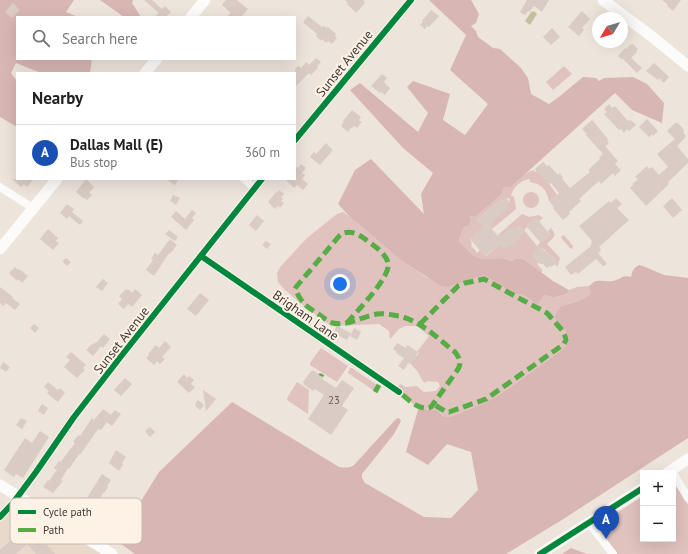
<!DOCTYPE html>
<meta charset="utf-8">
<style>
:root{--surface:#fff;--page:#f2f2f2;--text:#222;--muted:#767676;--line:#e0e0e0;--accent:#1a73e8}
body{margin:0;font-family:"PT Sans",sans-serif;background:var(--page);color:var(--text)}
.controls{position:absolute;right:12px;bottom:12px;display:grid;overflow:hidden;border-radius:0px;box-shadow:0 4px 16px #0002}
.controls button{width:36px;height:36px;display:grid;place-items:center;padding:0;border:0;border-bottom:1px solid var(--line);background:var(--surface);color:var(--text);font:20px sans-serif}
.compass{position:absolute;left:592px;top:12px;width:36px;height:36px;border-radius:50%;background:var(--surface);box-shadow:0 4px 16px #0002;rotate:232deg}
.you{position:absolute;left:340px;top:284px;width:14px;height:14px;margin:-10px;border:3px solid #fff;border-radius:50%;background:#1a73e8;box-shadow:0 0 0 6px #1a73e833}
.badge{display:grid;place-items:center;width:26px;height:26px;border-radius:50%;background:var(--accent);color:#fff;font-size:13px;font-weight:700}
.pin{position:absolute;translate:-50% -33px;filter:drop-shadow(0 1px 2px #0008)}
.pin::after{content:'';position:absolute;top:21px;width:14px;height:12px;background:inherit;clip-path:polygon(0 0,100% 0,50% 100%)}
.list{margin:0;padding:0;list-style:none}
h2{display:flex;justify-content:space-between;align-items:center;height:52px;margin:0;padding:0 16px;font-size:17px}
h2 small{font-size:13px;font-weight:400;color:var(--muted)}
.list li{display:grid;grid-template-columns:26px 1fr auto;gap:12px;align-items:center;box-sizing:border-box;height:56px;padding:0 16px;border-top:1px solid var(--line)}
.list b{display:block;font-size:15px;white-space:nowrap}
.list p{margin:0;font-size:13px;white-space:nowrap;color:var(--muted)}
.list em{font-size:13px;font-style:normal;color:var(--muted)}
.icon{flex:none;width:22px;height:22px;fill:none;stroke:currentColor;stroke-width:2;stroke-linecap:round;stroke-linejoin:round}
.map{position:relative;flex:none;width:688px;height:554px;overflow:hidden}
.search{position:absolute;background:var(--surface);box-shadow:0 4px 16px #0002;left:16px;top:16px;width:280px;height:44px;display:flex;align-items:center;gap:10px;box-sizing:border-box;padding:0 14px;border-radius:0px;color:var(--muted);font-size:15px}
.panel{position:absolute;background:var(--surface);box-shadow:0 4px 16px #0002;left:16px;top:72px;width:280px;height:108px;border-radius:0px}
.map>svg:first-child{display:block}
.built{fill:#e9d9cb}
.green{fill:#e0c2be}
.forest{fill:#d8b6b3}
.water{fill:#c4c09d}
.building{fill:#daccc4}
.lines{fill:none;stroke-linecap:round;stroke-linejoin:round}
.street{stroke:#fcfbfa;stroke-width:8}
.secondary{stroke:#fcfbfa;stroke-width:11}
.quiet{stroke:#56ac45;stroke-width:5;stroke-dasharray:10 5;stroke-linecap:butt}
.cycleway-casing{stroke:#fef1e6;stroke-width:8}
.cycleway{stroke:#00873e;stroke-width:6}
.labels{text-anchor:middle;stroke-width:4;stroke-linejoin:round;paint-order:stroke}
.number-label{font-size:11px;fill:#675f5a}
.street-label{font-size:13px;fill:#3f3934;stroke:#fef1e6}
.key{fill:#fef1e6;stroke:#c5bab1;stroke-width:1}
.key-label{font-size:11px;fill:#3f3934}
</style>
<div class="map">
<svg width="688" height="554" viewBox="0 0 688 554">
<rect width="100%" height="100%" fill="#ede4dc"/>
<polygon class="built" points="18,502 102,554 0,554 0,523"/>
<g class="green">
<polygon points="564,66 572,74 553,90 546,82"/>
<path d="M533 170 536 172 537 171 538 173 539 172 549 184 558 196 549 201C546 189 543 185 530 182V179C520 180 514 187 511 195L514 197 516 209 492 229 489 226 492 224V223L510 202 509 201 510 200 509 198 507 199 506 198 503 201 501 199 477 220 484 227 470 239 472 244 471 245 477 253 480 250 486 256 499 245 509 246 519 238 518 236 523 232 520 227 514 229 499 237 498 235 522 214 529 217 539 215 543 218 538 222 536 218 527 225 528 226 524 230 537 246 540 243V242L541 241 542 242 550 235 548 231 551 228C558 236 553 238 547 244L560 258 557 267 555 264V259L553 256 552 257 551 255 550 256 544 249 539 247 533 253 535 255 534 256 535 258 539 262 537 264 543 271 541 272 526 261H512L504 258 485 259 477 258 474 256 459 241C460 236 462 233 463 228L469 225 471 221 469 216 502 191 504 187C516 186 516 181 524 175 527 173 530 171 533 170Z"/>
<circle cx="531" cy="200" r="8"/>
<path d="M343 212 350 217 402 261 426 277 448 287 484 275 515 294 524 295 535 303 546 295 549 294 555 298 566 294 569 291V290L577 287 589 286 591 293C584 301 571 303 561 306L556 320C564 329 575 338 563 349L501 394 480 405 450 417H445L436 410H419L400 392 398 386 401 384 405 387 417 386 424 392 436 391 440 386 438 382 428 381 425 383 422 380 418 372 410 363 413 359 414 360 416 356H417L419 353 417 352 429 336 417 326H406L399 329 390 339 389 331 379 324 331 326 305 307 284 289 278 282 277 273 281 266 307 238 337 214Z"/>
<polygon points="564,235 573,246 572,249 570,248 562,239 561,237"/>
<polygon points="321,348 348,366 337,382 310,365 310,363 320,349"/>
<polygon points="350,368 352,368 377,385 373,390 348,373"/>
<polygon points="297,382 309,390 308,413 308,414 287,400 287,398"/>
<polygon points="673,482 676,485 688,505 688,554 617,554 600,532 599,525 603,522 643,496 643,539 673,539"/>
</g>
<g class="forest">
<polygon points="0,0 74,0 66,12 78,17 17,17 17,59 92,59 90,73 41,73 16,63 11,73 17,81 17,127 0,117"/>
<polygon points="100,0 133,0 132,3 141,17 124,17"/>
<path d="M429 0H471L479 14 476 23 471 26 476 31 478 37 493 48 500 49 521 68 528 78 531 94 549 104 560 96 583 77 596 78 599 81 604 78 633 77 647 84 664 103 662 123 632 110 615 93 513 185 510 187H504L501 194 476 216H469L471 221 469 225 463 228C462 233 460 236 459 241L474 256C483 261 493 258 503 258 506 259 509 260 512 261L516 259H522L526 261 553 281 569 290V291L566 294 554 298C544 292 544 296 538 304L535 303 524 295 515 294 484 275 448 287 441 286 402 261 350 217 338 204 355 170 371 159 424 214 421 194 433 173 403 148 350 90 360 83 418 132 428 113 407 87 413 81 450 94 443 120 465 135 488 104 450 70 466 35Z"/>
<path d="M639 265 643 266 664 275 688 278V438L565 518 506 554H135L113 538 141 501 159 472 232 402 339 467C345 468 350 468 354 465L396 419 398 418 400 419 401 421 394 434 362 474V478L365 483 424 517 451 518 478 490 471 452 447 444 428 465 406 452 418 410H436L445 417H450L480 405 501 394 563 349C574 338 566 332 558 322 556 321 555 319 555 317 555 313 559 309 561 306 571 303 584 301 591 293L589 286C592 284 594 281 597 281 603 280 610 283 616 280 624 278 621 275 631 277 632 272 633 268 639 265Z"/>
<polygon points="571,548 587,554 562,554"/>
</g>
<polygon class="water" points="532,11 533,12 534,11 537,14 530,25 525,21"/>
<g class="building">
<polygon points="144,0 152,0 162,9 165,6 171,12 166,17 155,17 159,13"/>
<polygon points="226,0 237,0 248,9 241,17 227,17 231,13 222,5"/>
<polygon points="345,0 363,0 365,3 356,13 347,4 348,3"/>
<polygon points="527,0 549,0 542,12 534,6 529,12 528,11 525,15 520,12"/>
<polygon points="662,0 681,0 673,11 667,6 668,5"/>
<polygon points="13,3 20,10 12,18 5,12"/>
<polygon points="431,10 439,16 429,27 427,26 425,29 420,25 423,22 422,21"/>
<polygon points="582,11 590,19 582,28 584,30 579,36 568,27"/>
<polygon points="308,16 322,27 324,26 327,28 328,27 336,34 335,36 337,38 332,44 328,41 326,43 322,39 321,41 316,36 317,34 303,22"/>
<polygon points="552,28 560,37 551,45 543,37"/>
<polygon points="631,44 632,45 633,44 638,49 636,51 637,52 631,58 642,68 637,73 623,59 622,60 618,56 625,48 626,49"/>
<polygon points="316,58 321,62 317,66 318,67 316,70 311,75 309,73 295,87 295,69 298,66 301,68 306,62 309,65"/>
<polygon points="654,63 669,77 664,83 659,78 658,80 646,71"/>
<polygon points="382,74 387,78 384,82 390,88 385,95 381,92 380,93 371,86"/>
<polygon points="609,104 612,108 615,106 628,121 629,120 630,121 631,120 636,125 629,131 627,129 624,133 621,129 619,130 604,114 607,112 604,109"/>
<polygon points="352,110 361,117 359,120 362,122 357,128 354,126 352,128 351,128 348,132 341,126 344,122 343,121"/>
<polygon points="647,119 658,131 653,136 652,134 649,137 639,127"/>
<polygon points="592,120 608,139 607,140 609,143 605,146 618,161 615,164 621,170 615,176 613,173 601,184 599,181 591,188 579,199 581,201 569,212 570,214 563,220 553,208 554,207 549,201 559,193 551,183 549,184 539,172 538,173 535,169 543,162 547,166 549,165 558,175 560,173 563,178 562,179 570,188 581,179 590,172 588,170 600,159 599,158 603,154 586,135 587,134 582,129"/>
<polygon points="676,122 677,124 678,123 684,130 683,132 686,136 685,137 685,138 677,146 688,159 688,163 668,182 669,184 646,206 630,188 633,185 632,184 638,179 635,177 647,166 649,169 652,167 659,175 668,167 657,154 675,139 667,131"/>
<polygon points="326,143 333,150 320,165 310,157 314,152 316,154"/>
<polygon points="301,164 306,168 302,173 305,175 302,179 308,184 303,190 297,185 294,188 285,179 295,179 295,166 298,168"/>
<polygon points="12,179 34,179 27,187 24,184 21,187"/>
<polygon points="86,179 94,187 89,193 92,195 87,200 85,198 84,199 76,192"/>
<polygon points="165,179 179,179 175,185"/>
<polygon points="279,190 284,194 281,197 283,199 281,201 284,203 280,208 278,206 275,209 268,202 276,192 277,193"/>
<polygon points="173,195 180,198 176,205 170,201"/>
<polygon points="506,198 510,203 507,205 509,208 492,223 493,224 489,226 499,237 512,226 514,229 518,226 519,228 520,227 524,232 518,236 520,237 509,247 508,246 504,250 499,245 485,256 470,239 484,227 477,220 501,199 503,201"/>
<polygon points="616,198 622,204 617,208 629,220 599,247 601,249 600,250 601,251 598,253 607,264 603,266 596,259 579,273 578,274 576,272 573,274 572,274 571,275 565,267 591,246 590,245 592,244 591,242 592,241 579,226 609,201 611,203"/>
<polygon points="672,198 682,210 673,218 663,206"/>
<polygon points="67,204 74,209 72,212 83,221 80,225 69,216 67,219 60,213"/>
<polygon points="192,210 196,213 192,218 194,220 186,230 171,217 176,211 185,219"/>
<polygon points="257,215 264,221 256,231 249,225"/>
<polygon points="536,217 550,235 541,243 526,226"/>
<polygon points="48,229 58,238 56,241 59,243 53,250 40,239"/>
<polygon points="169,230 178,237 175,241 165,234"/>
<polygon points="170,239 177,245 170,254 169,253 154,276 146,270 153,260 151,259 155,253 158,255"/>
<polygon points="266,241 271,244 267,249 262,245"/>
<polygon points="540,246 550,256 551,255 552,257 553,256 558,262 551,267 550,266 547,268 543,264 540,264 535,258 534,256 535,255 533,252"/>
<polygon points="66,258 71,262 67,266 62,261"/>
<polygon points="15,267 18,270 19,269 28,276 22,283 18,279 17,281 9,273"/>
<polygon points="103,279 108,283 102,291 96,287"/>
<polygon points="0,287 13,297 12,298 20,304 15,310 6,303 3,306 0,303"/>
<polygon points="126,289 128,290 129,290 132,293 135,289 142,295 132,307 128,304 124,309 118,304 122,299 119,296"/>
<polygon points="200,293 209,300 196,316 187,309"/>
<polygon points="34,324 39,328 35,333 30,328"/>
<polygon points="337,326 351,333 347,340 333,333"/>
<polygon points="354,328 361,332 357,340 350,336"/>
<polygon points="104,334 110,339 103,348 101,346 93,356 86,350 92,344 93,345 95,342 96,343"/>
<polygon points="165,341 171,347 162,357 165,359 160,364 157,361 154,365 146,358 149,355 148,354 156,345 159,348"/>
<polygon points="397,343 406,348 407,345 418,352 414,360 413,359 409,364 408,363 404,370 398,366 404,358 396,353 397,352 393,349"/>
<polygon points="71,352 86,365 83,368 85,370 77,378 64,367 70,360 66,357"/>
<polygon points="3,362 10,367 6,372 0,368"/>
<polygon points="313,370 323,377 322,379 336,388 342,380 354,388 342,406 348,410 331,435 308,419 324,395 315,389 313,391 303,384 304,383 303,382 311,371 312,372"/>
<polygon points="184,374 187,378 189,376 194,380 191,384 195,387 189,393 177,382"/>
<polygon points="125,378 132,384 121,396 114,390"/>
<polygon points="48,382 58,390 60,388 65,393 58,402 47,393 49,391 44,387"/>
<polygon points="203,390 216,399 206,411"/>
<polygon points="198,400 204,405 200,410 195,406 196,405 195,404"/>
<polygon points="42,404 48,408 44,415 38,411"/>
<polygon points="103,409 111,415 115,410 121,414 112,426 107,422 101,430 98,429 80,455 79,454 69,469 68,468 61,480 63,481 53,493 43,487 48,480 49,481 57,470 54,468 59,461 61,462 65,456 75,443 73,442 78,435 80,436 92,418 94,420"/>
<polygon points="21,418 27,421 22,429 16,425"/>
<polygon points="150,427 155,432 150,437 145,431"/>
<polygon points="40,431 49,437 23,478 16,474 14,477 4,470 25,438 32,443"/>
<polygon points="116,450 126,457 122,463 123,464 119,471 109,463"/>
<polygon points="102,474 111,480 107,486 108,487 104,493 103,493 95,506 96,507 91,513 82,506"/>
<polygon points="26,521 55,554 36,554 27,544 16,554 0,554 0,550 18,534 16,531 19,528 17,526 22,522 23,524"/>
</g>
<g class="lines">
<g class="street">
<polyline points="295,140 411,0"/>
<polyline points="244,179 255,188"/>
<polyline points="0,187 33,208"/>
<polyline points="201,256 399,392"/>
<polyline points="673,473 688,498"/>
<polyline points="0,517 13,503 36,472 74,417 122,355 262,179"/>
<polyline points="589,523 613,554"/>
</g>
<g class="secondary">
<polyline points="603,0 650,35 688,66"/>
<polyline points="191,17 205,0"/>
<polyline points="145,73 157,59"/>
<polyline points="0,249 57,179"/>
<polyline points="667,473 688,459"/>
<polyline points="0,485 112,554"/>
<polyline points="540,554 643,488"/>
</g>
<g class="quiet">
<path d="M347 323C356 312 392 276 388 263 386 253 373 245 365 239 358 234 349 229 340 235L296 287 295 289C302 303 304 305 317 313 322 317 327 321 333 323 346 327 363 316 377 314 384 313 392 315 399 316 421 321 437 338 455 352 461 360 462 364 456 372L431 407C419 412 407 398 399 392"/>
<polyline points="420,324 458,286 465,283 484,279 513,295 547,313 562,330 565,336 566,340 564,344 486,399 449,412 445,411 433,404"/>
<polyline points="321,376 322,374"/>
<polyline points="375,392 379,385"/>
</g>
<g class="cycleway-casing">
<g id="cycleway">
<polyline points="295,140 411,0"/>
<polyline points="201,256 399,392"/>
<polyline points="0,517 13,503 36,472 74,417 122,355 262,179"/>
<polyline points="540,554 643,488"/>
</g>
</g>
<use href="#cycleway" class="cycleway"/>
</g>
<g class="labels">
<g class="number-label">
<text x="334" y="404">23</text>
</g>
<g class="street-label">
<text transform="translate(344 63) rotate(-51)" y="5">Sunset Avenue</text>
<text transform="translate(306 315) rotate(35)" y="5">Brigham Lane</text>
<text transform="translate(121 340) rotate(-52)" y="5">Sunset Avenue</text>
</g>
</g>
<rect x="10" y="498" width="132" height="46" rx="6" class="key"/>
<rect x="18" y="510" width="18" height="4" fill="#00873e"/>
<rect x="18" y="528" width="18" height="4" fill="#56ac45"/>
<g class="key-label">
<text x="43" y="516">Cycle path</text>
<text x="43" y="534">Path</text>
</g>
</svg>
<div class="controls">
<button>+</button>
<button>−</button>
</div>
<svg class="compass" viewBox="-18 -18 36 36"><path d="M0-13l5 13h-10z" fill="#e53935"/><path d="M0 13l5-13h-10z" fill="#767676"/></svg>
<div class="you"></div>
<div class="pin badge" style="left:606px;top:539px;background:#1a4fb4">A</div>
<div class="search"><svg class="icon" aria-label="search" viewBox="0 0 24 24"><circle cx="10" cy="10" r="6"/><path d="M15 15l6 6"/></svg>Search here</div>
<section class="panel">
<h2>Nearby<small></small></h2>
<ul class="list">
<li><span class="badge" style="background:#1a4fb4">A</span><div><b>Dallas Mall (E)</b><p>Bus stop</p></div><em>360 m</em></li>
</ul>
</section>
</div>
